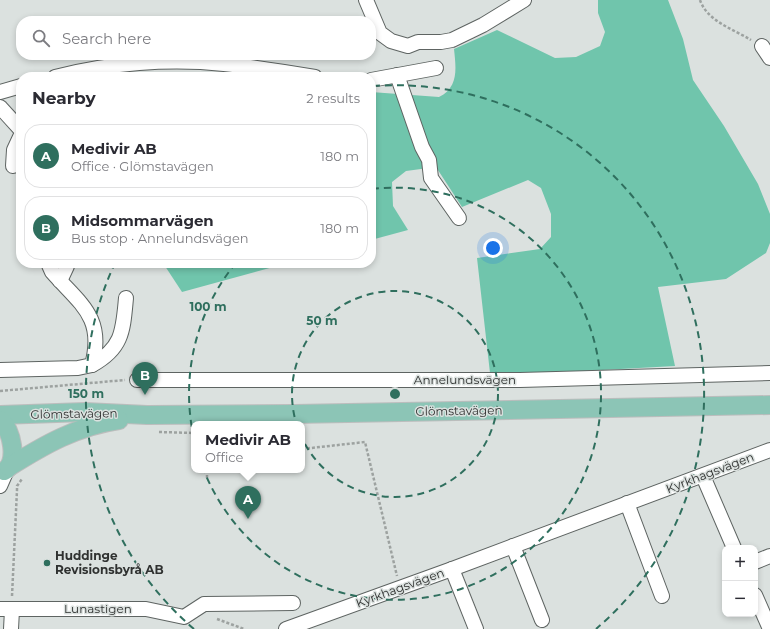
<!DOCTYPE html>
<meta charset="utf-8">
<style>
:root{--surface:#fff;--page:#f2f2f3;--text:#2b2b33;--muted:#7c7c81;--line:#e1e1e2;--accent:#2f6f5e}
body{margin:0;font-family:Montserrat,sans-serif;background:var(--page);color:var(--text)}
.controls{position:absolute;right:12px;bottom:12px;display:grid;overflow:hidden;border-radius:8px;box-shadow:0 2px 6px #0003}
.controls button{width:36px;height:36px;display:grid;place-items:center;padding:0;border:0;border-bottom:1px solid var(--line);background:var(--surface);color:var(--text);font:20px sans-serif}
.you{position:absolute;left:493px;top:248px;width:14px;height:14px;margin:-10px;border:3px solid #fff;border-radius:50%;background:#1a73e8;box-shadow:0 0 0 6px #1a73e833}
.badge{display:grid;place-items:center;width:26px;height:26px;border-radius:50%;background:var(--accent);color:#fff;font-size:13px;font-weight:700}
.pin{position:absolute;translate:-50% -33px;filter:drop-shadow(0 1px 2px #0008)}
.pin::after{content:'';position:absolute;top:21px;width:14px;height:12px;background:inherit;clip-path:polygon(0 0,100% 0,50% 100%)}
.popup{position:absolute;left:191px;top:421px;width:114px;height:52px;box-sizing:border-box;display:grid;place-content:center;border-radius:8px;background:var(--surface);filter:drop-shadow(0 1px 3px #0005);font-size:13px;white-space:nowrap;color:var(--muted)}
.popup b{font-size:15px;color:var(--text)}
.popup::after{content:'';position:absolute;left:50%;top:100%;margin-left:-8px;border:8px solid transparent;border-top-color:var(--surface)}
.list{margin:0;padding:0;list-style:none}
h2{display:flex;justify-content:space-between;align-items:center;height:52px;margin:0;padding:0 16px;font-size:17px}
h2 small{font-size:13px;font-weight:400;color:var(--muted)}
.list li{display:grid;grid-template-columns:26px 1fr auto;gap:12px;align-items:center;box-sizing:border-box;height:64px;margin:0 8px 8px;padding:0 8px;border:1px solid var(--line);border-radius:16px}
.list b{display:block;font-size:15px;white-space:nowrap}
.list p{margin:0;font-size:13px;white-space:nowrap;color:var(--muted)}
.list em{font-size:13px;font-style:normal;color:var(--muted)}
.icon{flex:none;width:22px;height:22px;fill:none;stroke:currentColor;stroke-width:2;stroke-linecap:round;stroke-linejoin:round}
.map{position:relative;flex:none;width:770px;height:629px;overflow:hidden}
.search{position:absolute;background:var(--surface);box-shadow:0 2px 6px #0003;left:16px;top:16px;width:360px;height:44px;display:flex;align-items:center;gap:10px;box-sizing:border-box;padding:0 14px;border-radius:16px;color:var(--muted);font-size:15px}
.panel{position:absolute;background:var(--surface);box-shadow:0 2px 6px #0003;left:16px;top:72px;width:360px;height:196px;border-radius:16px}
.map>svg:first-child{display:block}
.forest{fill:#70c5ac}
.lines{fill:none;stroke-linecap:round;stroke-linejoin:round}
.minor-casing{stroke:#5e6462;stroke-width:16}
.major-casing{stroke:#bcbdbd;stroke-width:20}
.path{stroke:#9da2a0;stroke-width:2.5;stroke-dasharray:3 2;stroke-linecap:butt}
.minor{stroke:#fff;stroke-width:14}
.major{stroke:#8cc5b6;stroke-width:18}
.ring{fill:none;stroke:#2f6f5e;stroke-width:2;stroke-dasharray:7 5}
.poi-dot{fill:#2f6f5e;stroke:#dbe1df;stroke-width:1.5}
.labels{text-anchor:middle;stroke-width:3;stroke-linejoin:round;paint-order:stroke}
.street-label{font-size:12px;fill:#2f3130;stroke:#dbe1df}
.poi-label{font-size:12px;font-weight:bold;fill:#2f3130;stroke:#dbe1df;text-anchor:start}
.centre{fill:#2f6f5e;stroke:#dbe1df;stroke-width:2}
.ring-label{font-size:12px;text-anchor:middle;font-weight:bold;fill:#2f6f5e;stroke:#dbe1df;stroke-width:3;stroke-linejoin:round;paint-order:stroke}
</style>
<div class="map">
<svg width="770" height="629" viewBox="0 0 770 629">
<rect width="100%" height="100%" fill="#dbe1df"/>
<g class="forest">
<path d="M598 0H668L683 39 693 80 724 126 758 184 770 214V243L766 253 726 279 658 287 675 366 548 373H490L477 258 540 249 551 237V214L541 188 528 180 462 207 436 167 406 171 392 182 393 206 408 230 371 240V92L439 97C459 87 456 68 454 49L497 30 555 58 576 57 600 46 605 32 598 13Z"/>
<polygon points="163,263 288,263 182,292"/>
</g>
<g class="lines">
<g class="minor-casing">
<g id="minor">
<polyline points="366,0 380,33 391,41 408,46 418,42 441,42 452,40 483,25 524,0"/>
<polyline points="762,46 770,58"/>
<polyline points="397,75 422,147 429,160 431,178 459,218"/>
<path d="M55 77C109 63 169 58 224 64 255 67 285 72 315 77"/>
<polyline points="371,80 436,68"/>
<polyline points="0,92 21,86"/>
<polyline points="0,107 21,130"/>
<polyline points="13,166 14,150 21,135"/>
<polyline points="60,281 67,266 66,263"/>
<path d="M92 365C123 348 123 330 126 298"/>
<path d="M0 370 78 368 92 365C105 317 80 304 52 272L48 263"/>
<polyline points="137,380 520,380 770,373"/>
<polyline points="703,476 734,548"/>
<polyline points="0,486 7,470"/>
<polyline points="627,503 662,596"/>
<polyline points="513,546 542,620"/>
<polyline points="755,562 770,556"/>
<polyline points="452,569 476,629"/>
<polyline points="755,595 770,629"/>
<polyline points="0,609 146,609 184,617 204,604 293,603"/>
<polyline points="11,629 12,610"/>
<polyline points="286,629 452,569 770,450"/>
</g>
</g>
<g class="major-casing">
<g id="major">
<polyline points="0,415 85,412 147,415 294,414 770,405"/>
<path d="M0 420C12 428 19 464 4 471"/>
<path d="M9 467C44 445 77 426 119 420"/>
</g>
</g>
<g class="path">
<path d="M700 0C707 21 733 29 751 40"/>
<polyline points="0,391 125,380"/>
<polyline points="159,432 194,433"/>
<polyline points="302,449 365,442 397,576"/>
<polyline points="207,470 207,478"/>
<polyline points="12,596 17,490 17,486 22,479"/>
<polyline points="217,619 244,629"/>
</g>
<use href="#minor" class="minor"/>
<use href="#major" class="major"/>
</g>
<g class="ring">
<circle cx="395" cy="394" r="103"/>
<path d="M372 189A206 206 0 1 1 235 264"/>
<path d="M194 629A309 309 0 0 1 115 263M373 86A309 309 0 0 1 596 629"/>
</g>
<circle class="poi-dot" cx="47" cy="563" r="4"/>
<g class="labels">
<g class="street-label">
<text x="465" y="384">Annelundsvägen</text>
<text transform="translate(459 411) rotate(-1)" y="4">Glömstavägen</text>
<text transform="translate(74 414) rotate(-1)" y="4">Glömstavägen</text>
<text transform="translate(710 473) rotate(-21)" y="4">Kyrkhagsvägen</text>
<text transform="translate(400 588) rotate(-20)" y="4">Kyrkhagsvägen</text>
<text x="98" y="613">Lunastigen</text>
</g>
<g class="poi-label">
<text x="55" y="560">Huddinge<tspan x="55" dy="14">Revisionsbyrå AB</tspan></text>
</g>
</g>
<circle cx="395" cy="394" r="6" class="centre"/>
<g class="ring-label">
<text x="208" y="311">100 m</text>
<text x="322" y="325">50 m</text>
<text x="86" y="398">150 m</text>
</g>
</svg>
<div class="controls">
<button>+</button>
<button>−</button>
</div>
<div class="you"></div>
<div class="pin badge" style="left:248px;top:519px">A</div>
<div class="popup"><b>Medivir AB</b>Office</div>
<div class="pin badge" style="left:145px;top:395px">B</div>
<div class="search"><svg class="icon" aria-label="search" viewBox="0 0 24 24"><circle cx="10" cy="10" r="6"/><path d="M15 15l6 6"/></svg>Search here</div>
<section class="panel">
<h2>Nearby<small>2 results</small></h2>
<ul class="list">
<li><span class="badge">A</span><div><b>Medivir AB</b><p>Office · Glömstavägen</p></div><em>180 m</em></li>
<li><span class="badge">B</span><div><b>Midsommarvägen</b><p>Bus stop · Annelundsvägen</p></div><em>180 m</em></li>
</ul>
</section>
</div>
